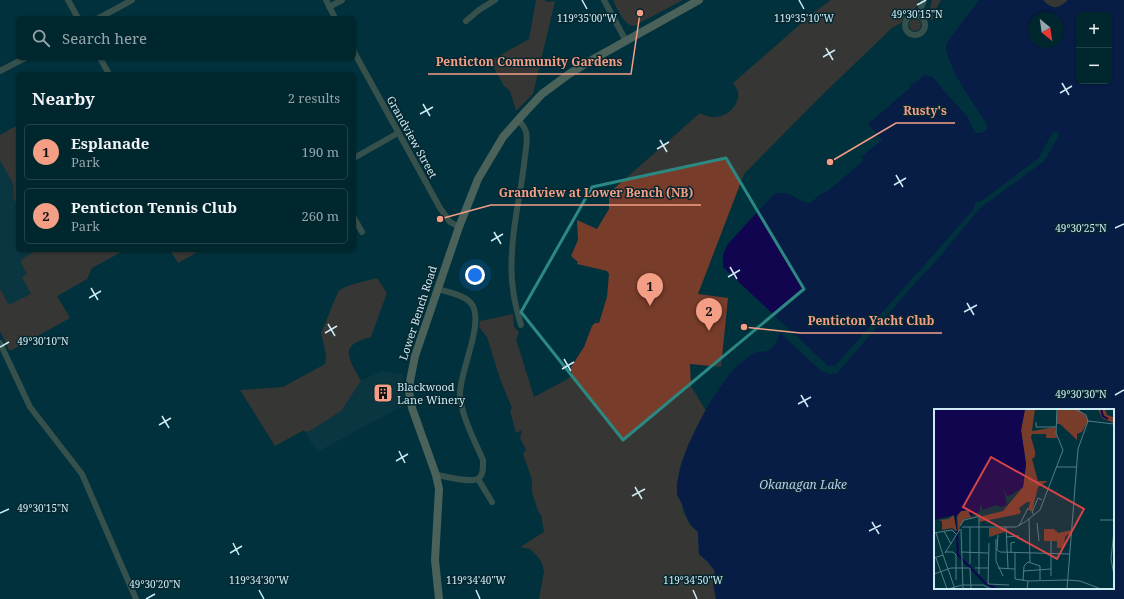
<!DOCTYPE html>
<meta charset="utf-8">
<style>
:root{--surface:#00262e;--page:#0a2e36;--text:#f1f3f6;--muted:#95a5aa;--line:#22434a;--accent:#f49e86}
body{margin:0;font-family:"Noto Serif",serif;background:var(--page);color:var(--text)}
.controls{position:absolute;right:12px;top:12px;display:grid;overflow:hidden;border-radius:6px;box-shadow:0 1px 3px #0004}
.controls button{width:36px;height:36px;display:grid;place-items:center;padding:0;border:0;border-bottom:1px solid var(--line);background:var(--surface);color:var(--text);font:20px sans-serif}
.compass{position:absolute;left:1028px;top:12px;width:36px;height:36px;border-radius:50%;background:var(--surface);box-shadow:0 1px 3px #0004;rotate:151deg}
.you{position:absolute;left:475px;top:275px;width:14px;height:14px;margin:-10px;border:3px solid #fff;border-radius:50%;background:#1a73e8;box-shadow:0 0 0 6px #1a73e833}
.badge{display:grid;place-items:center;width:26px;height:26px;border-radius:50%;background:var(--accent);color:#111;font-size:13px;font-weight:700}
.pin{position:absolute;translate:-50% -33px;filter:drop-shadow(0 1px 2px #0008)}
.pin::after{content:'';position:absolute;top:21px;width:14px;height:12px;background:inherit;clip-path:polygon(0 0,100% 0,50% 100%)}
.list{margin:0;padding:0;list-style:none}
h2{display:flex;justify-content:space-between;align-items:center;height:52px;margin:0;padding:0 16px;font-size:17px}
h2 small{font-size:13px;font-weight:400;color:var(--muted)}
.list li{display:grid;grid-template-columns:26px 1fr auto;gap:12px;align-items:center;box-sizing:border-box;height:56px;margin:0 8px 8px;padding:0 8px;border:1px solid var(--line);border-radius:6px}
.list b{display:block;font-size:15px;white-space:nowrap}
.list p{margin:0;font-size:13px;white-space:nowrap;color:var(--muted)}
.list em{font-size:13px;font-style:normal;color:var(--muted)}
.icon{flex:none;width:22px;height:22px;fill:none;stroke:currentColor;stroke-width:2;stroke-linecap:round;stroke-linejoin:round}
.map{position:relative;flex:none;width:1124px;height:599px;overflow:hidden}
.search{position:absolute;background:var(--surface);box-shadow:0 1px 3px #0004;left:16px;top:16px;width:340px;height:44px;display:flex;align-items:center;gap:10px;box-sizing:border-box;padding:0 14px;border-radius:6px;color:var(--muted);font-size:15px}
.panel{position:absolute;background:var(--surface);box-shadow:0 1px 3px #0004;left:16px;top:72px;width:340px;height:180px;border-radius:6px}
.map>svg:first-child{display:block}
.built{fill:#173d47}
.green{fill:#783c2a}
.water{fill:#120550;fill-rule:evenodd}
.pier{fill:#00323d}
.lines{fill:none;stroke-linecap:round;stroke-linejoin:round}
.street{stroke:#797561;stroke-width:6}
.secondary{stroke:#a59d7e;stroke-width:8}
.marked{fill:none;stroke:#2c8882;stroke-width:3;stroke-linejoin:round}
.ticks{fill:none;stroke:#cdebf3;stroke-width:1.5}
.labels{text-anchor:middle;stroke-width:3;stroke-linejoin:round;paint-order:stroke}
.street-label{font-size:11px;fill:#cdebf3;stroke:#06272f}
.poi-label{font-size:11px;fill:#cdebf3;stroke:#06272f;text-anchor:start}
.water-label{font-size:12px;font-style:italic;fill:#bec6f1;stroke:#06272f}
.inset-river{fill:none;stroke:#120550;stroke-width:2}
.inset-road{fill:none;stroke:#527c86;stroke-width:1}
.view{fill:#d54546;fill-opacity:0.15;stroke:#d54546;stroke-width:2}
.inset-edge{fill:none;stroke:#cdebf3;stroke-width:2}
.ticks-label{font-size:10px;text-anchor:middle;fill:#cdebf3;stroke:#06272f;stroke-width:3;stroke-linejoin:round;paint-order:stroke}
.leader{fill:none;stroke:#f49e86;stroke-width:1.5}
.callout-dot{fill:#f49e86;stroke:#06272f;stroke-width:1.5}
.callout-label{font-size:12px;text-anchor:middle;font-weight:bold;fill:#f49e86;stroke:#06272f;stroke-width:3;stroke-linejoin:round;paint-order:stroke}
</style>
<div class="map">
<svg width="1124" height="599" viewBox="0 0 1124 599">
<rect width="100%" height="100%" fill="#00323d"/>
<g class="built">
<polygon points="18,125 18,250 125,250 92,268 87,279 57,296 70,318 12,350 9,350 0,331 0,135"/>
<polygon points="382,371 403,374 402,388 406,404 317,452 305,432 310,431 341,411 361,381"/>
</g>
<g class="green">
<polygon points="536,0 545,0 547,2 555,1 533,94 516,111 511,94 509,90 504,86 490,61 529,39"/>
<path d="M613 0H683L634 26C624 25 617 9 613 0Z"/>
<path d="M831 0H920L915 9 905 15 901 23 892 28 819 98 744 174 698 294 728 298 721 367 690 364 691 386 706 411 689 443 680 467 677 485V495L681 502 684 513 690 525 698 532 699 554 708 562 715 571 713 583 716 599H539L544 571 542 564 539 558 530 549 520 547 544 532 541 515 538 511 532 492V480L523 454 526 450 520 438 522 430 516 433 510 410 512 408 500 379 487 337 479 327 480 321 513 314 514 327 519 332 516 339 534 397 566 380 572 375 571 367 584 347 592 326 595 323H599L607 297 609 274 607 271 577 264 578 262 571 256 578 240 577 220 597 229 609 209V193L700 113C704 115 710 118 715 117 727 117 740 105 738 92 737 89 735 86 733 83L813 13Z"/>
<polygon points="932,0 941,0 934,13 932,22 929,12"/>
<path d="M1043 0H1068C1059 9 1052 10 1043 0Z"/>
<circle cx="915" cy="25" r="6"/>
<polygon points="18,125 18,207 14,199 13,183 0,160 0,135"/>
<polygon points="38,250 125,250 92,268 87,279 57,296 70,318 12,350 9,350 0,331 0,289 9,305 31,294 22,277 27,274 21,263 22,259"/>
<polygon points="170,250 201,250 178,263"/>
<path d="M377 278 387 293 371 337C338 345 348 357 361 381L341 411 310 431 305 432 304 430 275 446 240 390 283 387 325 364 326 355 321 333 338 292C344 285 367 281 377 278Z"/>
</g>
<path class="water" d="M979 0H1043C1052 10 1059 9 1068 0H1124V599H716L713 583 715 571 708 562 699 554 698 532C686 521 687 515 681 501 679 498 677 496 677 493 675 460 713 391 735 368 741 363 747 357 754 353 759 351 765 352 769 350 775 347 779 338 780 332L810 361 829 374 837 373 923 274 930 268 980 208 1044 161 1059 135 1053 132 1039 158 982 201 976 202 973 210 834 367 828 366 723 267V255L728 244 773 195C790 187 795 202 810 203L821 194 828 191 864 160 861 157 882 140 868 124 911 87 909 85 916 82 925 75 933 77 944 91 967 116 975 133H981L987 130V124C974 104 953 76 947 53 945 48 946 45 948 41ZM1079 15H1109V81H1079ZM1034 18H1058V42H1034ZM935 410H1113V588H935Z"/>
<polygon class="pier" points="1053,132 1057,132 1059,135 1044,161 980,208 930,268 923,274 873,330 837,373 829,374 820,370 780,332 782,331 822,368 829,372 836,371 872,329 921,273 928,267 979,206 1042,160 1056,135 1056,134 1054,134 1040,160 983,203 978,203 975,211 837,367 834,369 827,368 784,327 786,326 828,366 836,366 973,210 976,202 982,201 1039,158"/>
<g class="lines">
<g class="street">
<polyline points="68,0 78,18"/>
<polyline points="326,0 335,18"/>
<polyline points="604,0 626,41"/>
<polyline points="329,7 342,0"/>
<circle cx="915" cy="25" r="10"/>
<polyline points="918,16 924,0"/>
<polyline points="99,18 132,0"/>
<polyline points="466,21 479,10 495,0"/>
<polyline points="354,52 440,208 450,222 459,227"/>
<polyline points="100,58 109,74"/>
<polyline points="0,71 25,58"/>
<path d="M518 119C521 123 525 127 526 132 528 139 526 148 525 156 522 189 513 220 512 253 510 277 514 303 521 325"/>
<polyline points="354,158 398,133"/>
<polyline points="354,218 362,232"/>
<polyline points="0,343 30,407 82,474 136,599"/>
<path d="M436 475C445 476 472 484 479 478 484 474 483 466 483 460 474 439 462 418 460 395 459 371 488 317 469 301 461 294 447 292 438 289"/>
<polyline points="478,479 492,502"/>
</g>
<polyline class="secondary" points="439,599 435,560 439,489 436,475 412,408 409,392 410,381 415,356 459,227 478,179 503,137 526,111 542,94 569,74 590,61 699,0"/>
</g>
<path d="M0 0H1124V599H0ZM726 158 804 289 623 440 521 312 592 187Z" fill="#00323d" fill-opacity=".55" fill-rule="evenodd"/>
<path class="marked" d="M726 158 804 289 623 440 521 312 592 187Z"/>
<path class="ticks" d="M582 0 587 9M799 0 804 9M917 5 926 0M826 48 833 60M823 57 835 50M1062 83 1069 95M1060 93 1072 86M423 104 430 116M420 114 433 107M660 140 667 152M657 149 669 142M896 175 903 187M894 185 906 178M1115 228 1124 224M494 232 501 244M491 241 503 234M730 267 737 279M728 277 740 270M91 288 98 300M89 298 101 291M967 303 974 315M964 312 977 305M328 324 335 336M325 333 337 326M0 347 9 342M564 359 571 371M562 369 574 362M801 395 808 407M1115 395 1124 390M798 404 811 397M162 416 169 428M159 425 171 418M399 451 405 463M396 461 408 454M635 487 642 499M632 496 645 489M0 513 9 509M872 522 879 534M869 531 881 525M233 543 239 555M230 553 242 546M259 590 264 599M476 590 480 599M693 590 697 599M146 599 155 594"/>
<defs>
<g id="building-square" transform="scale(1)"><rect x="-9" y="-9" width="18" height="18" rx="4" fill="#f49e86" stroke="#06272f"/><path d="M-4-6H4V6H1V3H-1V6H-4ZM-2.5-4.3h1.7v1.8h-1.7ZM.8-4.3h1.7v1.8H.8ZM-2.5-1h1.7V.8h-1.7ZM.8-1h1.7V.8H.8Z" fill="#111"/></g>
</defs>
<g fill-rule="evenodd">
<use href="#building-square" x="383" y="393"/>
</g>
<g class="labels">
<g class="street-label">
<text transform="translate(412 137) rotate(61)" y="4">Grandview Street</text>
<text transform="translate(418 313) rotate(-72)" y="4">Lower Bench Road</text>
</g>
<g class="poi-label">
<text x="397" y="391">Blackwood<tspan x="397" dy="13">Lane Winery</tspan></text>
</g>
<g class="water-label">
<text x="803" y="489">Okanagan Lake</text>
</g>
</g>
<g transform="translate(934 409)">
<rect width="180" height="180" fill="#00323d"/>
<path d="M91 0H101L98 22 121 18 123 29H112V25H98L97 28 101 42V48L98 50 104 72H114L104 78 98 102 94 101 96 93H93L85 99 87 103 85 105 45 113V109L49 107 69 102 89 78 92 57 87 21ZM123 0H144L151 6 154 12 148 23 143 25V31L126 15H123ZM164 0H171L173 6 179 8 180 0V14L168 9ZM34 101 37 108 46 107 30 110 24 122 23 106 27 102ZM20 106 23 123 18 119 8 121V112L4 111 14 110ZM55 119H71V123L55 128ZM110 120H120L124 124 138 121 136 127 134 125 131 128 130 139H123V132H110Z" fill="#783c2a"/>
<path d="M0 0H91L87 21 92 54 89 78 77 86 73 87 71 82 70 81 73 96 67 98 62 96 49 101 46 94V102L42 105 36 106 35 101 27 102 22 108 23 123 20 106 0 111Z" fill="#120550"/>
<path class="inset-river" d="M167 0 169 7 174 10M23 122 24 146 51 174 63 180"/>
<path class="inset-road" d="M141 0 152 6 154 12M154 12 180 15M102 13V18H122M122 58H142M100 106 98 103 104 89 108 91M45 108V165M95 110 96 153M166 111H180M103 114 105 132M26 117 30 111 47 107M85 117 94 99M28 118H82L91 113 106 101 129 41 122 24 123 0M36 118V155M72 118 74 159M27 120 29 180M10 122 17 135M180 122 177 150 180 166M0 124 18 121 22 125M2 124 9 146M64 126 63 141 66 143 136 145M72 128 85 127M62 130V152L69 167M117 132V167M55 134 54 175 75 176M11 143H19L22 146V171M27 143 54 144M77 143V134L81 133M11 144 26 120M81 144V170L94 172M0 149 9 146 21 180M2 149 13 180M41 159H54M64 159 81 160M89 162 117 160M0 165 17 159H36L37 180M89 172 90 157 94 153 106 157V171M14 180 28 176H49L57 180M93 180 94 172 133 171 146 172 167 180M133 180 144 40 154 12"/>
<path class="view" d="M57 48 150 100 123 150 29 98Z"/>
<rect width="180" height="180" class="inset-edge"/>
</g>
<g class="ticks-label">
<text x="917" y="18">49°30'15"N</text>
<text x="587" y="22">119°35'00"W</text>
<text x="804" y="22">119°35'10"W</text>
<text x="1081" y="232">49°30'25"N</text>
<text x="43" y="345">49°30'10"N</text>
<text x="1081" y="398">49°30'30"N</text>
<text x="43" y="512">49°30'15"N</text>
<text x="259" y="584">119°34'30"W</text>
<text x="476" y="584">119°34'40"W</text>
<text x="693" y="584">119°34'50"W</text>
<text x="155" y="588">49°30'20"N</text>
</g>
<path class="leader" d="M640 13L631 74H428M830 162L896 123H955M440 219L491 205H701M744 327L800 333H942"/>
<g class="callout-dot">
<circle cx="640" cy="13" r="4"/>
<circle cx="830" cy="162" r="4"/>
<circle cx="440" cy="219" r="4"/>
<circle cx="744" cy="327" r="4"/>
</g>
<g class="callout-label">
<text x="529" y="66">Penticton Community Gardens</text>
<text x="925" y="115">Rusty's</text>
<text x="596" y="197">Grandview at Lower Bench (NB)</text>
<text x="871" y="325">Penticton Yacht Club</text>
</g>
</svg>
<div class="controls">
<button>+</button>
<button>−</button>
</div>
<svg class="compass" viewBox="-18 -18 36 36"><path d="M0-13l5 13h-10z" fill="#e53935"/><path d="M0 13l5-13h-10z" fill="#95a5aa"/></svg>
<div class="you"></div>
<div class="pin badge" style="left:650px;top:306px">1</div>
<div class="pin badge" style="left:709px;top:331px">2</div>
<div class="search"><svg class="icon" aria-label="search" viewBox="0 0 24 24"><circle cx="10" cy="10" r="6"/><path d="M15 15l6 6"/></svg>Search here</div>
<section class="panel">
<h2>Nearby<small>2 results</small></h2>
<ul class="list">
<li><span class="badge">1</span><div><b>Esplanade</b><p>Park</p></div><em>190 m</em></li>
<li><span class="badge">2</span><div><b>Penticton Tennis Club</b><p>Park</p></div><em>260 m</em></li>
</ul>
</section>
</div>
